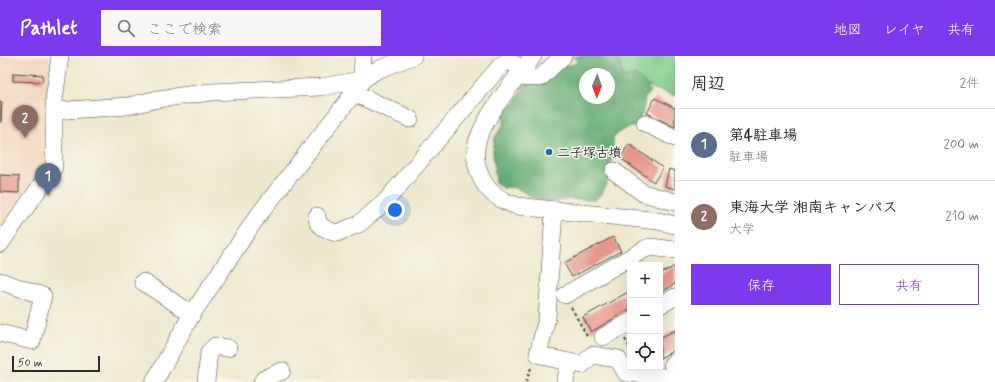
<!DOCTYPE html>
<html lang="ja">
<meta charset="utf-8">
<style>
:root{--surface:#fff;--page:#f7f7f7;--text:#2b2b33;--muted:#7c7c81;--line:#e1e1e2;--accent:#7c3aed}
body{margin:0;font-family:Mynerve,"Klee One",sans-serif;background:var(--page);color:var(--text)}
.controls{position:absolute;right:12px;bottom:12px;display:grid;overflow:hidden;border-radius:0px;box-shadow:0 4px 16px #0002}
.controls button{width:36px;height:36px;display:grid;place-items:center;padding:0;border:0;border-bottom:1px solid var(--line);background:var(--surface);color:var(--text);font:20px sans-serif}
.compass{position:absolute;left:579px;top:12px;width:36px;height:36px;border-radius:50%;background:var(--surface);box-shadow:0 4px 16px #0002;rotate:181deg}
.scale{position:absolute;left:12px;bottom:10px;width:88px;box-sizing:border-box;padding-left:4px;border:2px solid #2b2b2b;border-top:0;font-size:11px;line-height:14px;white-space:nowrap;color:#2b2b2b;-webkit-text-stroke:3px #fbf7ec;paint-order:stroke}
.you{position:absolute;left:395px;top:154px;width:14px;height:14px;margin:-10px;border:3px solid #fff;border-radius:50%;background:#1a73e8;box-shadow:0 0 0 6px #1a73e833}
.badge{display:grid;place-items:center;width:26px;height:26px;border-radius:50%;background:var(--accent);color:#fff;font-size:13px;font-weight:700}
.pin{position:absolute;translate:-50% -33px;filter:drop-shadow(0 1px 2px #0008)}
.pin::after{content:'';position:absolute;top:21px;width:14px;height:12px;background:inherit;clip-path:polygon(0 0,100% 0,50% 100%)}
.list{margin:0;padding:0;list-style:none}
h2{display:flex;justify-content:space-between;align-items:center;height:52px;margin:0;padding:0 16px;font-size:17px}
h2 small{font-size:13px;font-weight:400;color:var(--muted)}
.list li{display:grid;grid-template-columns:26px 1fr auto;gap:12px;align-items:center;box-sizing:border-box;height:72px;padding:0 16px;border-top:1px solid var(--line)}
.list b{display:block;font-size:15px;white-space:nowrap}
.list p{margin:0;font-size:13px;white-space:nowrap;color:var(--muted)}
.list em{font-size:13px;font-style:normal;color:var(--muted)}
.actions{display:flex;gap:8px;padding:12px 16px}
.actions a{flex:1;padding:9px 0;border:1px solid var(--accent);border-radius:0px;text-align:center;font-size:14px;color:var(--accent)}
.actions .main{background:var(--accent);color:#fff}
.icon{flex:none;width:22px;height:22px;fill:none;stroke:currentColor;stroke-width:2;stroke-linecap:round;stroke-linejoin:round}
.map{position:relative;flex:none;width:675px;height:326px;overflow:hidden}
header{display:flex;align-items:center;gap:24px;box-sizing:border-box;height:56px;padding:0 20px;background:var(--accent);color:#fff}
header strong{font-size:19px}
nav{display:flex;gap:22px;margin-inline-start:auto;font-size:14px}
.search{width:280px;height:36px;background:var(--page);display:flex;align-items:center;gap:10px;box-sizing:border-box;padding:0 14px;border-radius:0px;color:var(--muted);font-size:15px}
main{display:flex}
aside{flex:1;background:var(--surface)}
.map>svg:first-child{display:block}
.built{fill:#efd6bc}
.green{fill:#7dc988;stroke:#547a5a}
.forest{fill:#66ad74;stroke:#486c50;fill-rule:evenodd}
.building{fill:#e5978c}
.lines{fill:none;stroke-linecap:round;stroke-linejoin:round}
.minor-casing{stroke:#484743;stroke-width:18}
.path{stroke:#484743;stroke-width:2;stroke-dasharray:3 3;stroke-linecap:butt}
.minor{stroke:#fff;stroke-width:17}
.poi-dot{fill:#1f6fb2;stroke:#fbf7ec;stroke-width:1.5}
.labels{text-anchor:middle;stroke-width:3;stroke-linejoin:round;paint-order:stroke}
.poi-label{font-size:13px;font-weight:bold;fill:#2b2b2b;stroke:#fbf7ec;text-anchor:start}
</style>
<header>
<strong>Pathlet</strong>
<div class="search"><svg class="icon" aria-label="search" viewBox="0 0 24 24"><circle cx="10" cy="10" r="6"/><path d="M15 15l6 6"/></svg>ここで検索</div>
<nav><a>地図</a><a>レイヤ</a><a>共有</a></nav>
</header>
<main>
<div class="map">
<svg width="675" height="326" viewBox="0 0 675 326">
<rect width="100%" height="100%" fill="#fbf7ec"/>
<filter id="ink" filterUnits="userSpaceOnUse"><feTurbulence type="fractalNoise" baseFrequency=".025" numOctaves="2"/><feDisplacementMap in="SourceGraphic" scale="8" xChannelSelector="R" yChannelSelector="G"/><feConvolveMatrix kernelMatrix="1 2 1 2 8 2 1 2 1" color-interpolation-filters="sRGB"/></filter>
<filter id="wash" filterUnits="userSpaceOnUse"><feTurbulence type="fractalNoise" baseFrequency=".012" numOctaves="4" result="noise"/><feDisplacementMap in="SourceGraphic" scale="16" xChannelSelector="R" yChannelSelector="G"/><feGaussianBlur stdDeviation="0.9" result="paint"/><feColorMatrix in="noise" values="0 0 0 0 0 0 0 0 0 0 0 0 0 0 0 0 0 1.4 0 .05"/><feComposite in="paint" operator="in"/></filter>
<g filter="url(#wash)">
<rect width="100%" height="100%" fill="#ede8cd"/>
<polygon class="built" points="0,0 57,0 51,105 0,180"/>
<polygon class="green" points="573,0 675,0 675,40 631,24 572,1"/>
<path class="forest" d="M579 0H613L619 4 623 22 635 19 643 25 650 35 645 42 643 55 637 70 627 72 619 76 613 83V103L607 113V128L601 138 595 144C587 144 580 143 572 143 562 144 552 148 541 145 526 141 521 128 503 132L496 127 493 96 495 81 504 68V60L505 52 515 48 523 30 533 27 558 10 571 9 576 7ZM585 18H609V42H585Z"/>
<g id="blocks">
<g class="building">
<polygon points="13,17 43,19 42,26 13,25"/>
<polygon points="655,42 675,52 675,71 647,57"/>
<polygon points="0,46 2,46 1,66 0,66"/>
<polygon points="629,88 663,112 654,126 620,102"/>
<polygon points="669,113 675,115 675,133 665,130"/>
<polygon points="0,119 19,120 19,137 0,136"/>
<polygon points="613,181 621,195 572,221 564,207"/>
<polygon points="675,210 675,228 660,237 660,218"/>
<polygon points="630,235 630,253 591,276 583,261"/>
<polygon points="675,274 675,294 660,302 660,282"/>
</g>
</g>
</g>
<g filter="url(#ink)">
<use href="#blocks" fill-opacity="0" stroke="#484743" stroke-width="1"/>
<g class="lines">
<g class="minor-casing">
<g id="minor">
<path d="M533 0C515 25 492 50 480 78 469 102 480 133 503 144 507 147 512 148 517 150L658 165 675 169"/>
<polyline points="517,21 540,22 563,0"/>
<polyline points="362,24 363,0"/>
<polyline points="354,37 410,63"/>
<polyline points="54,55 128,50 158,43 211,36 321,31 362,24"/>
<polyline points="645,67 675,82"/>
<polyline points="614,115 643,137 675,146"/>
<polyline points="554,154 547,262 538,298 551,302 582,309 592,299 618,303 626,317 675,322"/>
<polyline points="317,160 318,167 322,171 330,175 337,177 359,168 385,146 501,9 508,5 523,13"/>
<polyline points="0,188 54,111 54,44 60,0"/>
<polyline points="0,225 43,240 32,285 0,277"/>
<polyline points="143,226 192,258"/>
<polyline points="565,239 645,193 650,191 675,194"/>
<polyline points="660,249 675,241"/>
<polyline points="603,281 630,266"/>
<polyline points="672,308 675,306"/>
<polyline points="154,326 192,258 257,161 354,37 362,24 375,15 413,0"/>
<polyline points="206,326 209,296 215,290 228,292"/>
<polyline points="262,326 264,323 282,315"/>
<polyline points="565,326 570,306"/>
</g>
</g>
<g class="path">
<polyline points="571,251 588,282"/>
<polyline points="625,283 630,293"/>
<polyline points="526,326 532,309"/>
</g>
<use href="#minor" class="minor"/>
</g>
</g>
<circle class="poi-dot" cx="549" cy="96" r="4"/>
<g class="labels">
<g class="poi-label">
<text x="557" y="101">二子塚古墳</text>
</g>
</g>
</svg>
<div class="controls">
<button>+</button>
<button>−</button>
<button><svg class="icon" aria-label="locate" viewBox="0 0 24 24"><circle cx="12" cy="12" r="6"/><path d="M12 2v4M12 18v4M2 12h4M18 12h4"/></svg></button>
</div>
<svg class="compass" viewBox="-18 -18 36 36"><path d="M0-13l5 13h-10z" fill="#e53935"/><path d="M0 13l5-13h-10z" fill="#7c7c81"/></svg>
<div class="scale">50 m</div>
<div class="you"></div>
<div class="pin badge" style="left:48px;top:140px;background:#5c6f8a">1</div>
<div class="pin badge" style="left:25px;top:82px;background:#8d6e63">2</div>
</div>
<aside>
<h2>周辺<small>2件</small></h2>
<ul class="list">
<li><span class="badge" style="background:#5c6f8a">1</span><div><b>第4駐車場</b><p>駐車場</p></div><em>200 m</em></li>
<li><span class="badge" style="background:#8d6e63">2</span><div><b>東海大学 湘南キャンパス</b><p>大学</p></div><em>210 m</em></li>
</ul>
<div class="actions"><a class="main">保存</a><a>共有</a></div>
</aside>
</main>
